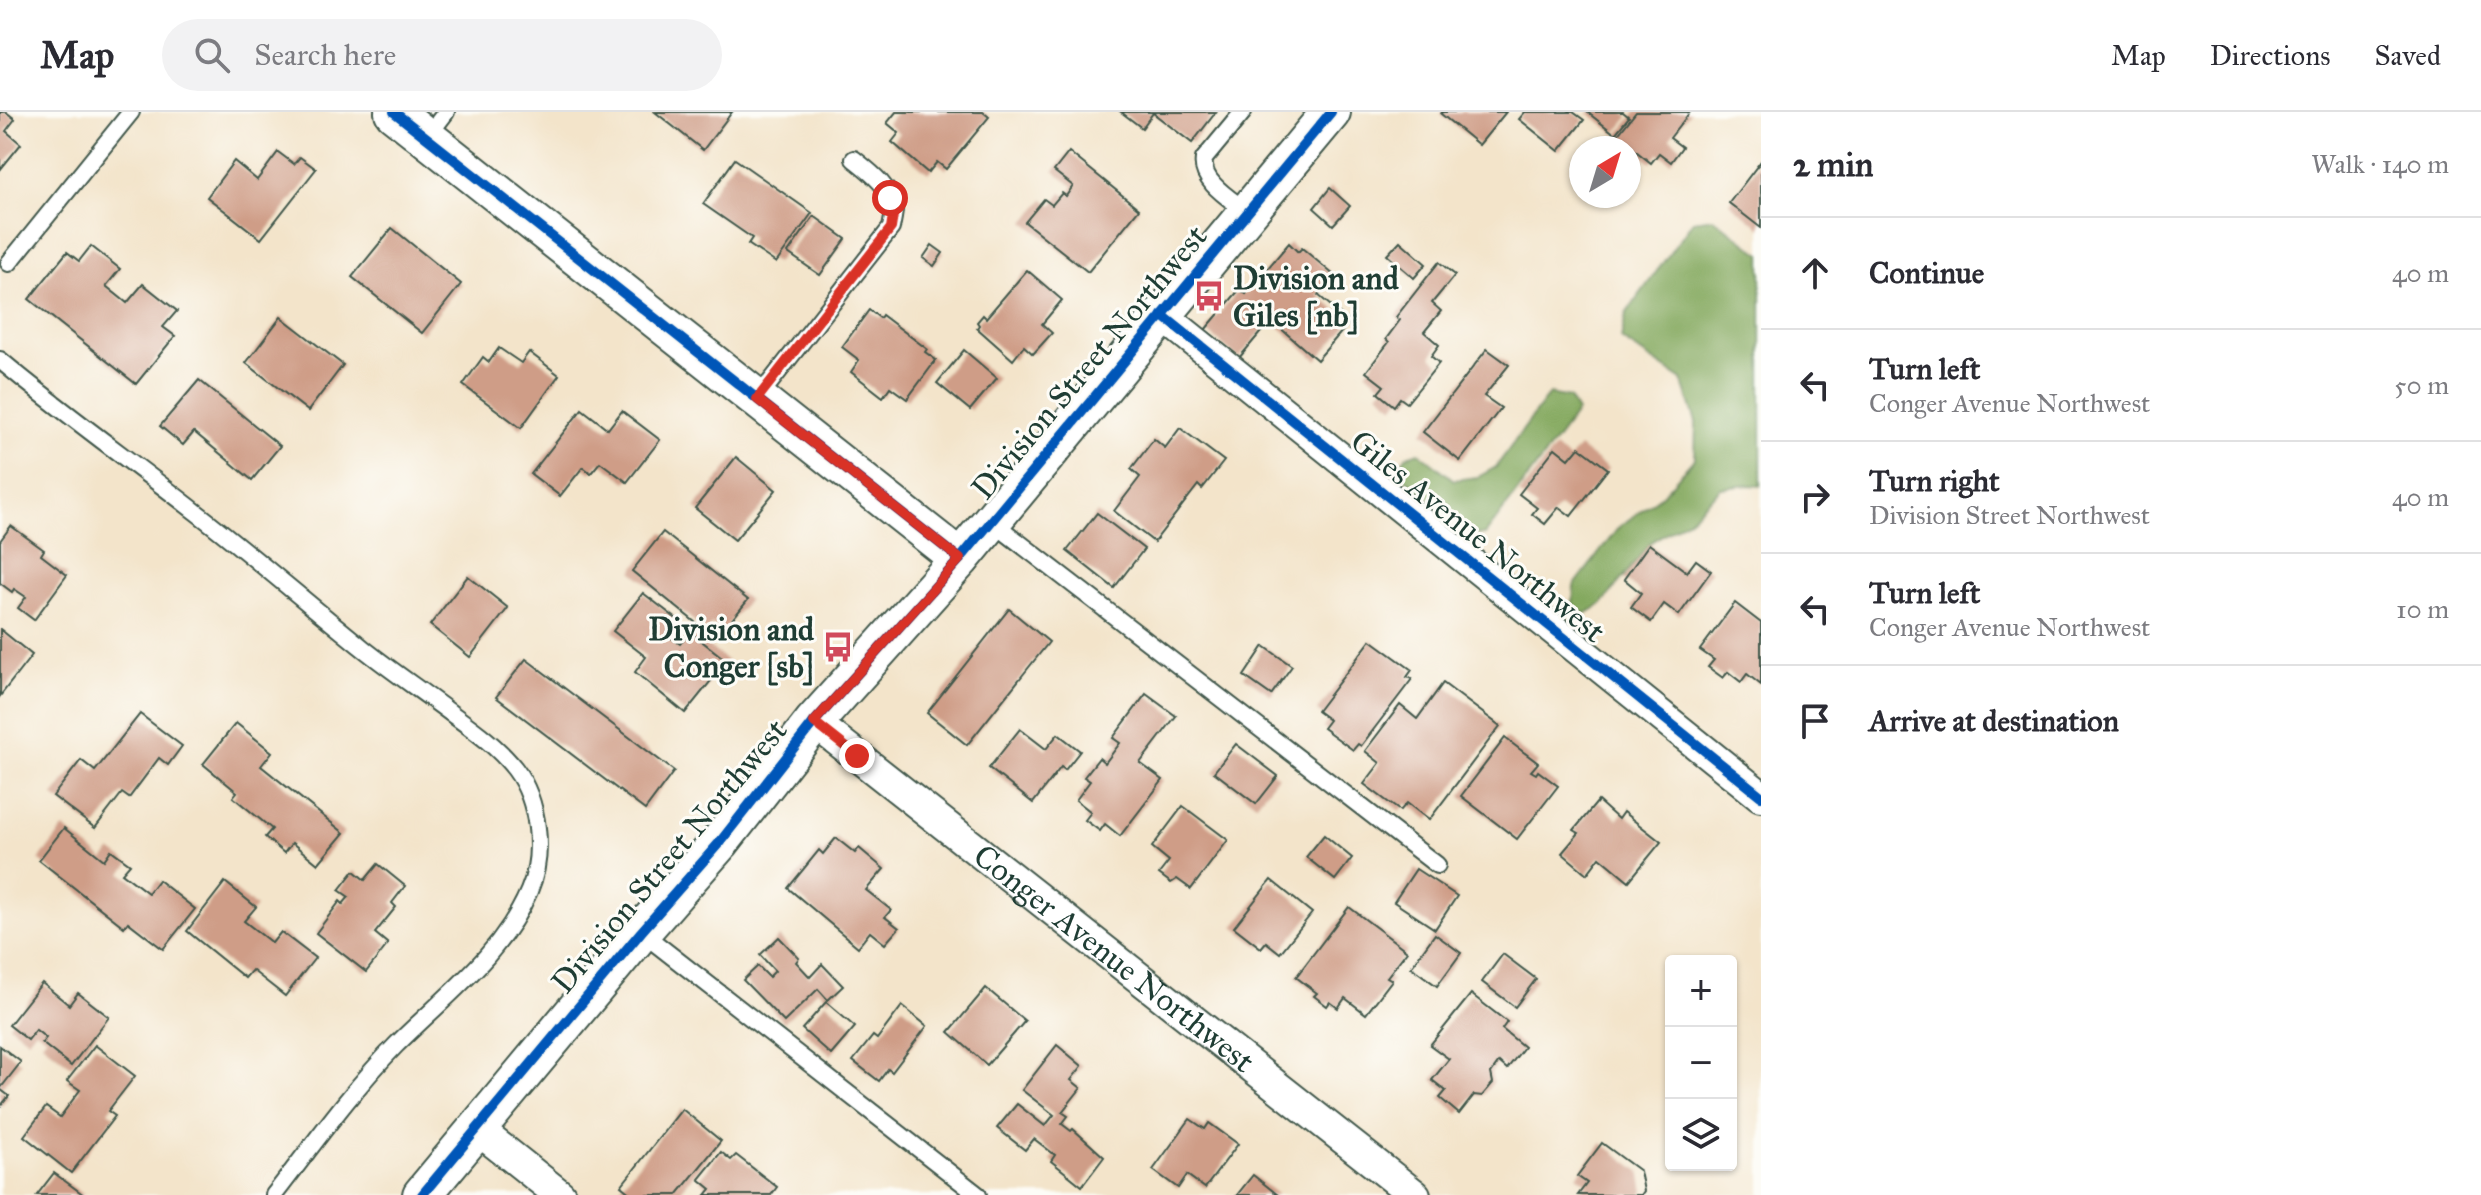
<!DOCTYPE html>
<meta charset="utf-8">
<style>
:root{--surface:#fff;--page:#f2f2f3;--text:#2b2b33;--muted:#7c7c81;--line:#e1e1e2}
body{margin:0;font-family:"IM FELL Great Primer",serif;background:var(--page);color:var(--text)}
.controls{position:absolute;right:24px;bottom:24px;display:grid;overflow:hidden;border-radius:8px;box-shadow:0 2px 6px #0004}
.controls button{width:72px;height:72px;display:grid;place-items:center;padding:0;border:0;border-bottom:2px solid var(--line);background:var(--surface);color:var(--text);font:40px sans-serif}
.compass{position:absolute;left:1569px;top:24px;width:72px;height:72px;border-radius:50%;background:var(--surface);box-shadow:0 2px 6px #0004;rotate:38deg}
.stop{position:absolute;width:24px;height:24px;margin:-18px;border:6px solid #d93025;border-radius:50%;background:#fff}
.stop.end{background:#d93025;border-color:#fff;box-shadow:0 2px 8px #0008}
.list{margin:0;padding:0;list-style:none}
h2{display:flex;justify-content:space-between;align-items:center;height:104px;margin:0;padding:0 32px;font-size:34px}
h2 small{font-size:26px;font-weight:400;color:var(--muted)}
.list li{display:grid;grid-template-columns:52px 1fr auto;gap:24px;align-items:center;box-sizing:border-box;height:112px;padding:0 32px;border-top:2px solid var(--line)}
.list b{display:block;font-size:30px;white-space:nowrap}
.list p{margin:0;font-size:26px;white-space:nowrap;color:var(--muted)}
.list em{font-size:26px;font-style:normal;color:var(--muted)}
.icon{flex:none;width:44px;height:44px;fill:none;stroke:currentColor;stroke-width:2;stroke-linecap:round;stroke-linejoin:round}
.map{position:relative;flex:none;width:1761px;height:1083px;overflow:hidden}
header{display:flex;align-items:center;gap:48px;box-sizing:border-box;height:112px;padding:0 40px;background:var(--surface);border-bottom:2px solid var(--line)}
header strong{font-size:38px}
nav{display:flex;gap:44px;margin-inline-start:auto;font-size:28px}
.search{width:560px;height:72px;background:var(--page);display:flex;align-items:center;gap:20px;box-sizing:border-box;padding:0 28px;border-radius:44px;color:var(--muted);font-size:30px}
main{display:flex}
aside{flex:1;background:var(--surface)}
.map>svg:first-child{display:block}
.forest{fill:#84a95e;stroke:#527349;stroke-width:2}
.building{fill:#cf9d87}
.lines{fill:none;stroke-linecap:round;stroke-linejoin:round}
.service-casing{stroke:#3f564a;stroke-width:20}
.minor-casing{stroke:#3f564a;stroke-width:34}
.tertiary-casing{stroke:#3f564a;stroke-width:42}
.service{stroke:#fff;stroke-width:16}
.minor{stroke:#fff;stroke-width:30}
.tertiary{stroke:#fff;stroke-width:38}
.cycleway-casing{stroke:#fdfcf7;stroke-width:15}
.cycleway{stroke:#0057b8;stroke-width:10}
.route{stroke:#d93025;stroke-width:10}
.labels{text-anchor:middle;stroke-width:6;stroke-linejoin:round;paint-order:stroke}
.poi-label{font-size:32px;font-weight:bold;fill:#1f3d34;stroke:#fdfcf7;text-anchor:start}
.street-label{font-size:32px;fill:#1f3d34;stroke:#fdfcf7}
</style>
<header>
<strong>Map</strong>
<div class="search"><svg class="icon" aria-label="search" viewBox="0 0 24 24"><circle cx="10" cy="10" r="6"/><path d="M15 15l6 6"/></svg>Search here</div>
<nav><a>Map</a><a>Directions</a><a>Saved</a></nav>
</header>
<main>
<div class="map">
<svg width="1761" height="1083" viewBox="0 0 1761 1083">
<rect width="100%" height="100%" fill="#fdfcf7"/>
<filter id="ink" filterUnits="userSpaceOnUse"><feTurbulence type="fractalNoise" baseFrequency=".0125" numOctaves="2"/><feDisplacementMap in="SourceGraphic" scale="16" xChannelSelector="R" yChannelSelector="G"/><feConvolveMatrix kernelMatrix="1 2 1 2 8 2 1 2 1" color-interpolation-filters="sRGB"/></filter>
<filter id="wash" filterUnits="userSpaceOnUse"><feTurbulence type="fractalNoise" baseFrequency=".006" numOctaves="4" result="noise"/><feDisplacementMap in="SourceGraphic" scale="32" xChannelSelector="R" yChannelSelector="G"/><feGaussianBlur stdDeviation="1.8" result="paint"/><feColorMatrix in="noise" values="0 0 0 0 0 0 0 0 0 0 0 0 0 0 0 0 0 1.4 0 .05"/><feComposite in="paint" operator="in"/></filter>
<g filter="url(#wash)">
<rect width="100%" height="100%" fill="#f3e4ca"/>
<g class="forest">
<polygon points="1713,106 1761,142 1761,374 1750,373 1721,376 1690,406 1651,430 1602,492 1585,502 1573,492 1574,474 1619,415 1662,383 1695,346 1696,310 1682,268 1621,227 1626,202 1693,109"/>
<polygon points="1549,282 1569,286 1577,300 1485,423 1473,422 1396,359 1406,344 1419,340 1454,368 1478,365 1496,355"/>
</g>
<g id="blocks">
<g class="building">
<polygon points="0,0 6,0 15,7 6,19 21,32 0,58"/>
<polygon points="655,0 732,0 703,38"/>
<polygon points="896,0 983,0 989,5 946,57 937,50 928,61 892,30 899,21 887,11"/>
<polygon points="1121,0 1216,0 1192,31 1153,1 1142,16"/>
<polygon points="1442,0 1506,0 1479,33 1441,2"/>
<polygon points="1525,0 1573,0 1584,8 1559,39 1519,7"/>
<polygon points="1587,0 1623,0 1629,5 1615,22"/>
<polygon points="1636,0 1690,0 1670,26 1682,35 1671,50 1659,41 1651,51 1617,24"/>
<polygon points="278,40 294,52 300,45 316,57 261,127 207,85 234,49 257,68"/>
<polygon points="1069,40 1139,97 1088,160 1025,110 1044,87 1052,93 1062,81 1066,84 1073,74 1054,59"/>
<polygon points="735,47 812,101 776,151 748,132 752,126 703,92"/>
<polygon points="1761,49 1761,116 1729,91"/>
<polygon points="1330,76 1350,94 1333,113 1314,96"/>
<polygon points="814,104 846,127 820,163 788,141"/>
<polygon points="392,116 461,172 422,221 352,165"/>
<polygon points="1400,129 1426,152 1414,166 1387,143"/>
<polygon points="1289,131 1298,140 1302,136 1335,164 1318,183 1350,210 1317,248 1271,208 1239,246 1205,218 1240,177 1246,182"/>
<polygon points="932,133 943,141 934,154 923,146"/>
<polygon points="91,134 120,157 106,174 127,191 143,172 177,199 163,215 175,224 136,272 29,187 67,140 79,149"/>
<polygon points="1439,150 1455,163 1432,191 1441,199 1424,220 1439,233 1431,244 1439,251 1407,291 1400,286 1394,294 1378,281 1384,274 1366,260 1389,230 1386,227 1400,208 1396,205"/>
<polygon points="1027,158 1062,188 1042,212 1052,221 1033,242 1024,234 1013,248 977,216 979,213 977,210 983,203 986,206"/>
<polygon points="869,198 880,206 882,203 927,237 925,240 936,248 907,287 890,275 883,285 851,260 859,248 842,235"/>
<polygon points="281,205 343,253 308,299 246,251"/>
<polygon points="499,236 521,251 529,240 559,263 521,316 463,273 483,245 489,250"/>
<polygon points="1487,237 1509,253 1484,284 1501,296 1460,349 1423,320"/>
<polygon points="964,238 997,266 970,298 937,271"/>
<polygon points="199,268 280,334 252,368 194,320 183,333 160,314"/>
<polygon points="582,297 608,317 622,299 660,328 627,370 600,350 591,361 583,355 560,384 531,362"/>
<polygon points="1180,316 1224,349 1202,377 1198,373 1154,430 1114,399 1140,365 1131,357 1154,327 1165,336"/>
<polygon points="1579,335 1608,357 1571,404 1559,395 1545,412 1532,402 1537,396 1519,382 1555,336 1569,347"/>
<polygon points="736,345 776,378 735,428 695,396"/>
<polygon points="1097,401 1144,437 1114,476 1067,439"/>
<polygon points="11,414 44,438 41,443 67,463 34,508 18,496 26,485 14,477 12,480 0,471 0,429"/>
<polygon points="663,420 748,488 722,520 712,512 706,519 632,459"/>
<polygon points="1649,432 1687,460 1696,448 1711,459 1679,503 1664,492 1651,510 1631,495 1641,481 1624,467"/>
<polygon points="468,464 508,496 470,545 430,513"/>
<polygon points="643,481 678,508 666,522 680,532 690,520 727,549 685,601 635,560 646,545 613,519"/>
<polygon points="1735,491 1761,511 1761,573 1747,562 1741,570 1728,560 1723,566 1708,555 1714,548 1700,538"/>
<polygon points="1009,497 1049,530 967,633 927,601"/>
<polygon points="0,517 32,543 0,584"/>
<polygon points="1371,528 1412,558 1407,565 1412,567 1361,634 1358,632 1353,638 1323,616 1329,608 1317,599"/>
<polygon points="1264,534 1292,554 1271,583 1244,564"/>
<polygon points="526,547 674,659 645,698 496,585"/>
<polygon points="1443,571 1500,614 1429,708 1407,691 1400,699 1364,672 1380,651 1365,639 1400,593 1417,607"/>
<polygon points="1146,582 1176,604 1140,651 1163,668 1120,724 1105,712 1100,719 1085,708 1091,700 1076,688 1090,669 1084,665 1099,646 1105,651 1120,631 1113,626"/>
<polygon points="140,602 182,634 168,653 159,646 129,686 122,681 95,716 53,684 81,648 95,659"/>
<polygon points="236,611 272,640 261,654 344,721 318,752 292,731 284,741 265,725 272,717 233,685 237,680 203,652"/>
<polygon points="1020,617 1046,637 1058,622 1080,639 1065,658 1061,655 1033,691 989,656"/>
<polygon points="1505,626 1538,651 1531,659 1536,662 1538,659 1558,674 1517,727 1461,684"/>
<polygon points="1236,632 1278,664 1256,692 1214,660"/>
<polygon points="1598,689 1618,707 1623,700 1661,730 1629,769 1600,745 1587,762 1562,741 1579,721 1574,718"/>
<polygon points="1183,694 1228,728 1191,777 1177,767 1171,771 1159,762 1169,749 1152,735"/>
<polygon points="64,716 104,748 111,738 130,752 122,761 148,781 158,768 195,797 163,837 128,810 124,815 39,748"/>
<polygon points="1324,723 1352,746 1335,768 1306,745"/>
<polygon points="836,726 855,741 859,736 884,757 866,778 891,798 885,805 899,816 885,832 870,820 858,835 788,776 819,738 823,742"/>
<polygon points="378,752 405,774 392,791 396,795 375,821 388,832 366,860 316,821 340,789 343,792 349,785 339,778 354,759 365,768"/>
<polygon points="1416,757 1457,784 1435,817 1394,790"/>
<polygon points="1271,768 1312,801 1280,841 1266,830 1261,836 1234,815"/>
<polygon points="225,770 256,795 244,809 272,831 281,820 315,846 285,884 252,858 245,866 187,819"/>
<polygon points="1349,795 1407,839 1387,865 1392,868 1366,902 1345,886 1338,896 1330,890 1327,894 1314,884 1317,881 1296,865"/>
<polygon points="1435,822 1461,841 1437,874 1411,855"/>
<polygon points="779,825 799,846 796,850 810,865 822,852 843,874 828,888 818,877 784,910 743,868 758,854 769,865 775,859 760,843"/>
<polygon points="1503,842 1536,867 1515,895 1482,870"/>
<polygon points="42,871 69,893 78,881 109,905 71,954 42,931 46,926 36,918 28,928 9,913"/>
<polygon points="986,876 1025,909 987,953 949,920"/>
<polygon points="1471,882 1507,910 1502,917 1524,935 1507,957 1499,950 1491,961 1493,971 1482,984 1474,983 1459,1002 1440,986 1446,979 1432,968 1449,947 1430,933"/>
<polygon points="826,890 855,915 831,943 802,917"/>
<polygon points="902,894 927,914 892,960 888,957 879,969 853,949 873,924 877,927"/>
<polygon points="95,933 135,964 108,999 115,1004 71,1061 24,1024 46,995 60,1005 80,978 67,969"/>
<polygon points="1057,933 1082,954 1071,968 1081,976 1062,1000 1068,1004 1062,1012 1071,1019 1073,1017 1104,1045 1082,1074 1051,1049 1055,1043 1034,1027 1025,1038 997,1016 1017,992 1045,1014 1054,1003 1022,978"/>
<polygon points="0,934 21,950 0,977 9,984 0,995"/>
<polygon points="682,997 721,1029 677,1083 632,1083 621,1074"/>
<polygon points="1190,1007 1205,1017 1209,1011 1238,1032 1205,1076 1187,1063 1178,1076 1153,1058"/>
<polygon points="1602,1031 1640,1059 1644,1079 1641,1083 1578,1083 1587,1071 1577,1064"/>
<polygon points="721,1040 731,1048 736,1043 777,1075 771,1083 706,1083 711,1077 699,1067"/>
<polygon points="54,1061 84,1083 37,1083"/>
<polygon points="1253,1063 1278,1083 1237,1083"/>
</g>
</g>
</g>
<g filter="url(#ink)">
<use href="#blocks" fill-opacity="0" stroke="#3f564a" stroke-width="2"/>
<g class="lines">
<g class="service-casing">
<g id="service">
<path d="M1243 0 1204 47C1200 70 1231 87 1247 100"/>
<polyline points="427,25 446,0"/>
<polyline points="9,151 131,0"/>
<path d="M0 248C63 301 131 349 196 400 253 444 308 492 364 537 393 560 423 580 452 602 474 618 498 635 515 657 539 689 545 742 529 779 502 843 444 885 396 933 351 979 313 1033 274 1083"/>
<path d="M757 287 891 116C892 110 894 103 894 97 892 76 869 59 854 47"/>
<polyline points="991,409 1437,753"/>
<polyline points="641,820 978,1083"/>
</g>
</g>
<g class="minor-casing">
<g id="minor">
<polyline points="1162,203 1761,684"/>
<path id="s1" d="M814 610 1415 1083"/>
<polyline points="477,1017 560,1083"/>
</g>
</g>
<g class="tertiary-casing">
<g id="tertiary">
<polyline points="394,0 960,447"/>
<polyline points="422,1083 641,820 720,730 814,610 960,447 1331,0"/>
</g>
</g>
<use href="#service" class="service"/>
<use href="#minor" class="minor"/>
<use href="#tertiary" class="tertiary"/>
<g class="cycleway-casing">
<g id="cycleway">
<polyline points="394,0 960,447"/>
<polyline points="1162,203 1761,684"/>
<polyline points="422,1083 641,820 720,730 814,610 960,447 1331,0"/>
</g>
</g>
<use href="#cycleway" class="cycleway"/>
</g>
</g>
<g class="lines" filter="url(#ink)">
<polyline class="route" points="857,644 814,610 960,447 757,287 891,116 894,97 890,86"/>
</g>
<defs>
<g id="bus-bare" transform="scale(2.4)"><path d="M-5-6H5V4H4V6H2V4H-2V6H-4V4H-5ZM-3.5-4V0h7V-4ZM-3.5 1.2v1.5H-2V1.2ZM2 1.2v1.5H3.5V1.2Z" fill="#d1495b" stroke="#fdfcf7" stroke-width="2.5" paint-order="stroke"/></g>
</defs>
<g fill-rule="evenodd">
<use href="#bus-bare" x="1209" y="184"/>
<use href="#bus-bare" x="838" y="535"/>
</g>
<g class="labels">
<g class="poi-label">
<text x="1233" y="177">Division and<tspan x="1233" dy="37">Giles [nb]</tspan></text>
<text x="814" y="528" text-anchor="end">Division and<tspan x="814" dy="37">Conger [sb]</tspan></text>
</g>
<g class="street-label">
<text transform="translate(1089 250) rotate(-50)" y="11">Division Street Northwest</text>
<text transform="translate(1478 424) rotate(39)" y="11">Giles Avenue Northwest</text>
<text transform="translate(669 744) rotate(-50)" y="11">Division Street Northwest</text>
<text dy="11" stroke="none"><textPath href="#s1" startOffset="382">Conger Avenue Northwest</textPath></text>
</g>
</g>
</svg>
<div class="controls">
<button>+</button>
<button>−</button>
<button><svg class="icon" aria-label="layers" viewBox="0 0 24 24"><path d="M12 4l9 5-9 5-9-5zM3 14l9 5 9-5"/></svg></button>
</div>
<svg class="compass" viewBox="-18 -18 36 36"><path d="M0-13l5 13h-10z" fill="#e53935"/><path d="M0 13l5-13h-10z" fill="#7c7c81"/></svg>
<div class="stop" style="left:890px;top:86px"></div>
<div class="stop end" style="left:857px;top:644px"></div>
</div>
<aside>
<h2>2 min<small>Walk · 140 m</small></h2>
<ul class="list">
<li><svg class="icon" aria-label="ahead" viewBox="0 0 24 24"><path d="M12 20V5M6 11l6-6 6 6"/></svg><div><b>Continue</b></div><em>40 m</em></li>
<li><svg class="icon" aria-label="left" viewBox="0 0 24 24"><path d="M17 20v-9H6M10 6l-5 5 5 5"/></svg><div><b>Turn left</b><p>Conger Avenue Northwest</p></div><em>50 m</em></li>
<li><svg class="icon" aria-label="right" viewBox="0 0 24 24"><path d="M7 20v-9h11M14 6l5 5-5 5"/></svg><div><b>Turn right</b><p>Division Street Northwest</p></div><em>40 m</em></li>
<li><svg class="icon" aria-label="left" viewBox="0 0 24 24"><path d="M17 20v-9H6M10 6l-5 5 5 5"/></svg><div><b>Turn left</b><p>Conger Avenue Northwest</p></div><em>10 m</em></li>
<li><svg class="icon" aria-label="arrive" viewBox="0 0 24 24"><path d="M6 21V4h12l-3 4 3 4H6"/></svg><div><b>Arrive at destination</b></div></li>
</ul>
</aside>
</main>
